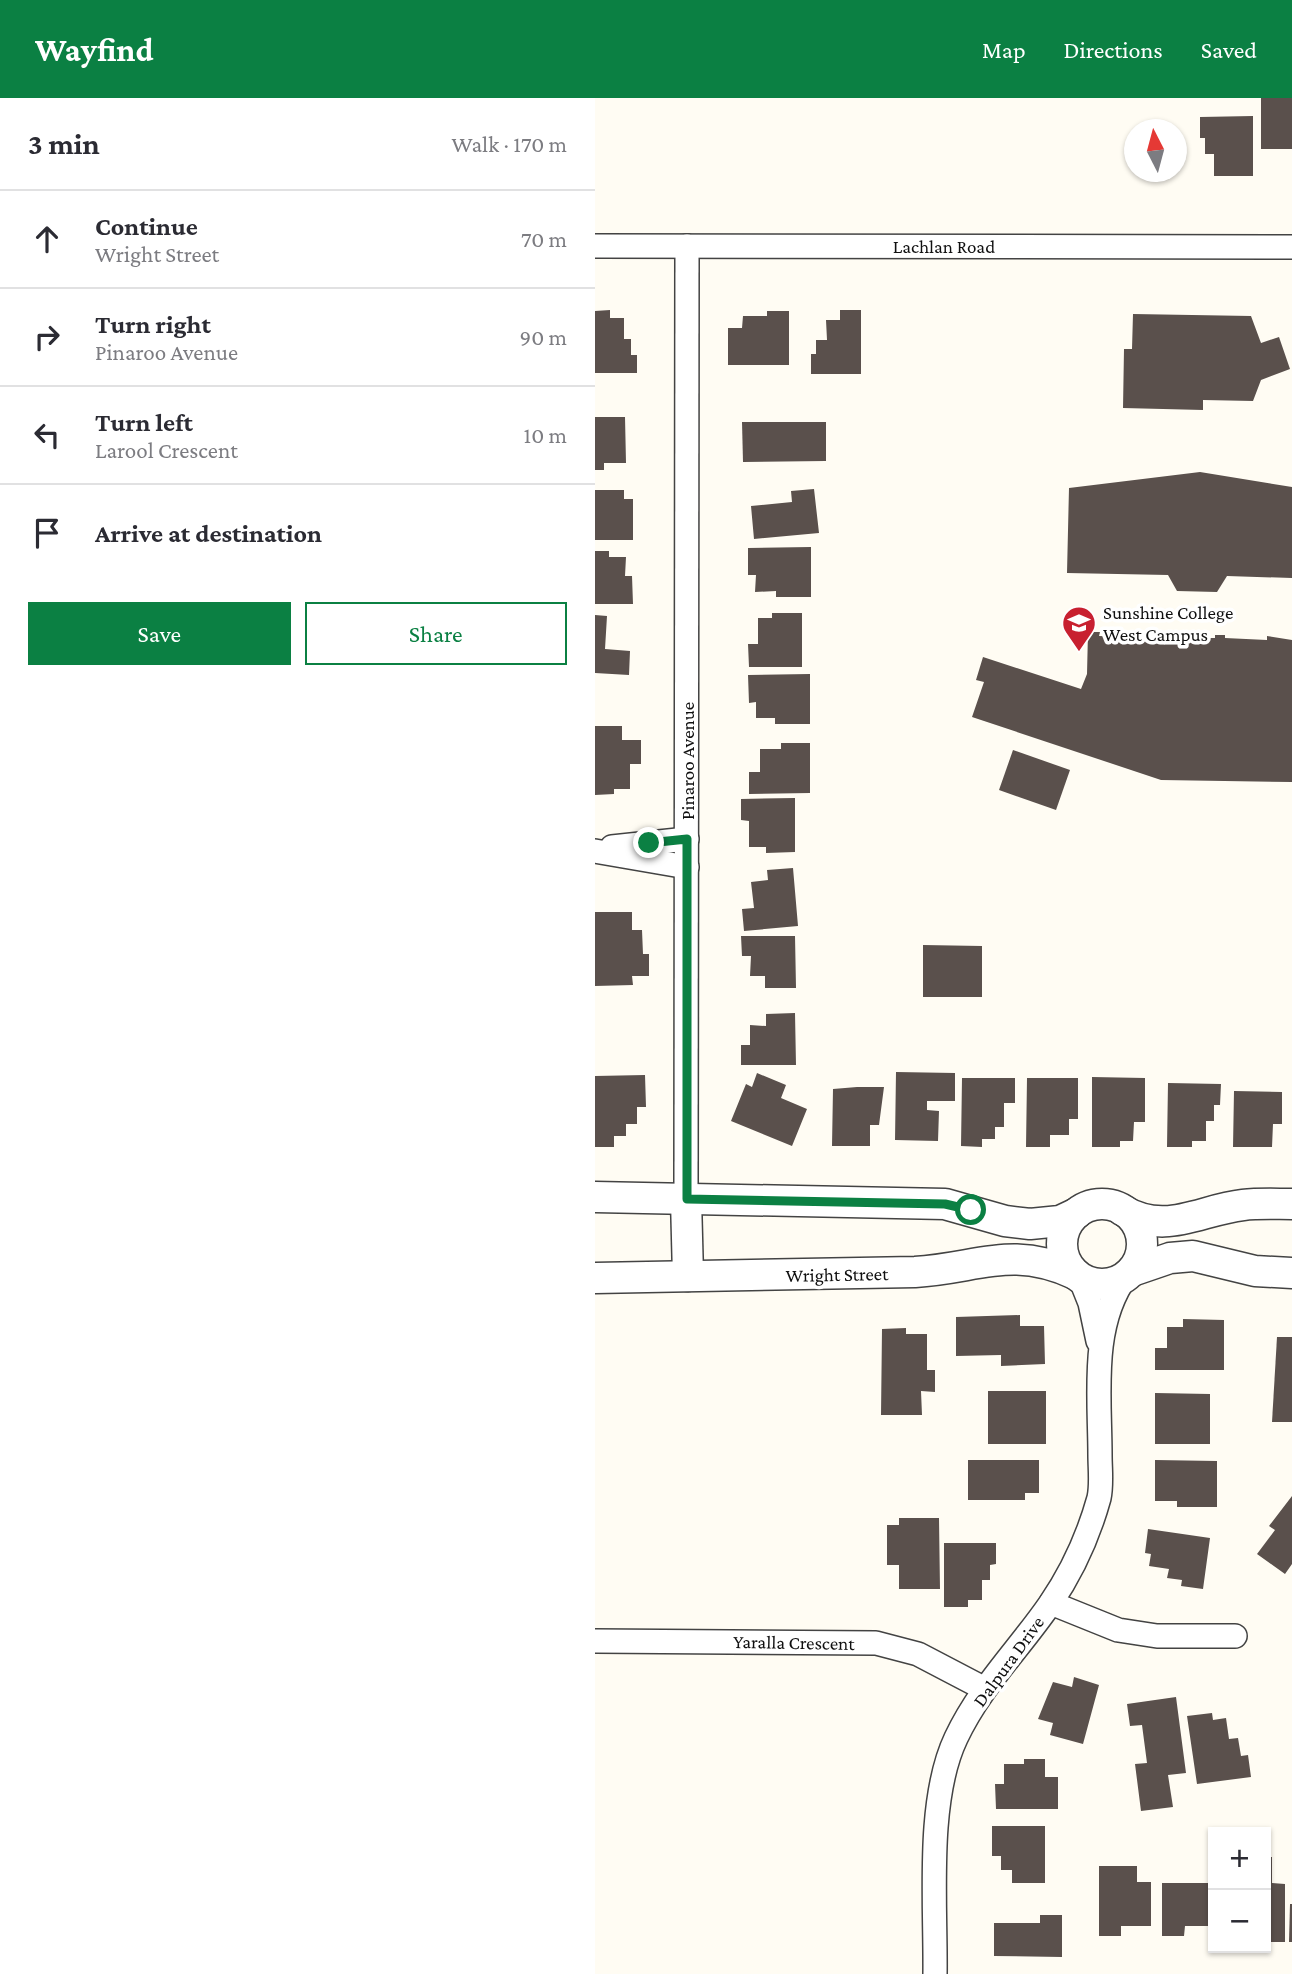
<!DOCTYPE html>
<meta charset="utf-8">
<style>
:root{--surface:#fff;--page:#f2f2f3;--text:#2b2b33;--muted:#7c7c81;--line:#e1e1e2;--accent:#0b8043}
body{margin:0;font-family:"Crimson Pro",serif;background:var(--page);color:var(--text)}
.controls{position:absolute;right:21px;bottom:21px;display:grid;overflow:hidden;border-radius:0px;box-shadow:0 2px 5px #0004}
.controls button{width:63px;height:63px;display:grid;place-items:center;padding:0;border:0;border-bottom:2px solid var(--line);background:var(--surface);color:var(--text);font:35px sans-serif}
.compass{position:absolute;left:529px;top:21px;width:63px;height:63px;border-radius:50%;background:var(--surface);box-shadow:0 2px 5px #0004;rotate:354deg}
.stop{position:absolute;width:21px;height:21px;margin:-16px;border:5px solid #0b8043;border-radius:50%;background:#fff}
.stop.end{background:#0b8043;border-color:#fff;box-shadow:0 2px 7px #0008}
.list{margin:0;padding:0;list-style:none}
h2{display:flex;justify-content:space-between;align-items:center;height:91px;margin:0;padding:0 28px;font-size:30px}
h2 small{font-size:23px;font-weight:400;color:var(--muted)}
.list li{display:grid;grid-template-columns:46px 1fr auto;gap:21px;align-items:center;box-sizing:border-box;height:98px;padding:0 28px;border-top:2px solid var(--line)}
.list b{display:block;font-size:26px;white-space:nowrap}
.list p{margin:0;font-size:23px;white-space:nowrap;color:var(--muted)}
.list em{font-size:23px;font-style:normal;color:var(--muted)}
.actions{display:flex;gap:14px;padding:21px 28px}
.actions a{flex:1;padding:16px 0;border:2px solid var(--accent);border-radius:0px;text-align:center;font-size:24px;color:var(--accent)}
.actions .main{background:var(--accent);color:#fff}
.icon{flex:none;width:38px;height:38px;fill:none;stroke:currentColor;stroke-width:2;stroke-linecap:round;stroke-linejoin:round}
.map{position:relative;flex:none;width:697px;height:1876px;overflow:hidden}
header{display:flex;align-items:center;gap:42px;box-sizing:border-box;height:98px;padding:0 35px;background:var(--accent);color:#fff}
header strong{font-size:33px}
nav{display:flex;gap:38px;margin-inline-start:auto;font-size:24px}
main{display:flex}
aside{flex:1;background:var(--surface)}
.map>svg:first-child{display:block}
.building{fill:#5a504c}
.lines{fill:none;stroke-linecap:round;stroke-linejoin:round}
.minor-casing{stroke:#434343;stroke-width:26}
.tertiary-casing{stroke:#434343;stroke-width:33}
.minor{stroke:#fff;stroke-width:23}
.tertiary{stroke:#fff;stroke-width:30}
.route{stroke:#0b8043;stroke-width:9}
.labels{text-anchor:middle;stroke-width:7;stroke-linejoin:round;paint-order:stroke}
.street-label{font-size:19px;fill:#101010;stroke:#fff}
.poi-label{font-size:19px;fill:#101010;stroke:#fff;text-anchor:start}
</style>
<header>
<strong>Wayfind</strong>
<nav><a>Map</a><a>Directions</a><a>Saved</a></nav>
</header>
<main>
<aside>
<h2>3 min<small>Walk · 170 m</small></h2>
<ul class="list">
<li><svg class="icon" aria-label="ahead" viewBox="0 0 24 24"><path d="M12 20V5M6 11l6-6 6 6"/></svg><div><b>Continue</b><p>Wright Street</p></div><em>70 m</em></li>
<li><svg class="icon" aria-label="right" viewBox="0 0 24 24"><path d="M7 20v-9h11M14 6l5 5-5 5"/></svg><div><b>Turn right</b><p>Pinaroo Avenue</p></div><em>90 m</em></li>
<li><svg class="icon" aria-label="left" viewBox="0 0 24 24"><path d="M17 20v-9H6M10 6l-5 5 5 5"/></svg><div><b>Turn left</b><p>Larool Crescent</p></div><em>10 m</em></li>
<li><svg class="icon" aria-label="arrive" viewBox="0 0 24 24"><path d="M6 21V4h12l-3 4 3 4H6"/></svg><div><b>Arrive at destination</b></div></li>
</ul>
<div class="actions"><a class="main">Save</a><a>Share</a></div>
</aside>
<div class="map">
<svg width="697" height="1876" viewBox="0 0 697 1876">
<rect width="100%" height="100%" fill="#fffcf3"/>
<g class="building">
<rect x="666" y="0" width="31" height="51"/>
<polygon points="658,18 658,78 619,78 619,56 610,56 610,40 605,40 605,19"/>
<polygon points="15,212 15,220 29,220 29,241 36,241 36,257 42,257 42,275 0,275 0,213"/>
<polygon points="245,212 266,212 266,276 216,276 216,256 221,256 221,242 232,242 231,222 245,222"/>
<polygon points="172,213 194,213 194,267 133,267 133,230 147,230 148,218 172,218"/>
<polygon points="538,216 656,218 666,245 684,239 695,271 666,282 658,303 608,302 608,312 528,310 529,251 537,251"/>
<polygon points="0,319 30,319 31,365 9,365 9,372 0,372"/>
<polygon points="147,324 231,324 231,363 148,364"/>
<polygon points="605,374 697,389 697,480 632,478 622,494 582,493 573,477 472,475 474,390"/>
<polygon points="219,391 224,435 159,441 156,408 197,404 196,393"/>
<polygon points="0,392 29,392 29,401 38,401 38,442 0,442"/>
<polygon points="216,449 216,499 181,499 181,493 160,494 161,477 153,477 153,450"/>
<polygon points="0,453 14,453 14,459 31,459 30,478 37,478 38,506 0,506"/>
<polygon points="177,515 207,515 207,569 154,569 153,546 163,546 163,520 177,520"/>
<polygon points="0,517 12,518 10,551 35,553 34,577 0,575"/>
<polygon points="493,534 505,534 504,538 533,539 533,535 544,536 544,539 577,540 577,536 586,536 586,540 620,540 620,537 630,537 630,540 672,542 672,538 697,542 697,684 566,682 377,619 389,584 381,582 388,559 486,591 492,576"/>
<polygon points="215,576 215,626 180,626 180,620 161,620 161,604 154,605 153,577"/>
<polygon points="0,628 27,628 27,642 46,642 46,666 35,666 35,691 19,691 19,696 0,697"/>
<polygon points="186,645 215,645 215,695 154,696 154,674 165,674 165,651 186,651"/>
<polygon points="418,652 475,672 461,712 404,692"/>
<polygon points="200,700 200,754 171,755 171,749 154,749 154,723 146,722 146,701"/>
<polygon points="198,770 203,828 149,833 147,811 159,810 156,784 173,782 172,772"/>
<polygon points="0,814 37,814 37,832 47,832 48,856 54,856 54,878 37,878 38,887 0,888"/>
<polygon points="146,838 200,838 201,890 170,890 170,878 155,878 156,858 147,858"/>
<polygon points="328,847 387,848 387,899 328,899"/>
<polygon points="200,915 201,967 146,967 146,947 155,947 155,927 171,928 171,916"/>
<polygon points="301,974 360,975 360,1003 332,1003 332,1012 344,1013 343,1043 300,1042"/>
<polygon points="162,975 191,987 186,1000 212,1011 197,1048 136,1023 151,986 157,989"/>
<polygon points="50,977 51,1009 42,1009 42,1026 31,1026 31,1038 19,1038 19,1049 0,1049 0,978"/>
<polygon points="497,979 550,980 550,1024 539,1024 538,1043 525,1043 525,1049 497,1049"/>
<polygon points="367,980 420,980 420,1005 409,1005 409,1029 400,1029 400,1041 387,1041 387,1049 366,1048"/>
<polygon points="432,980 483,980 483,1021 474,1021 474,1037 455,1037 455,1049 431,1049"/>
<polygon points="573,985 626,986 625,1007 619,1007 619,1023 611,1023 611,1043 597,1043 597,1049 572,1049"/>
<polygon points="262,989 289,989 284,1027 275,1027 275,1048 237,1048 238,991"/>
<polygon points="639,993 687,994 687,1026 678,1026 677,1049 638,1049"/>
<polygon points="425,1217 425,1228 449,1228 450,1266 406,1268 406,1257 361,1258 361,1219"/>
<polygon points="588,1221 629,1222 629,1272 560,1272 560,1250 572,1250 572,1229 588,1229"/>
<polygon points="311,1230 311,1236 332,1236 332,1272 340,1272 340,1294 326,1293 327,1317 286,1317 287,1231"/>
<polygon points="682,1239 697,1239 697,1324 677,1324"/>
<rect x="393" y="1293" width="58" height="53"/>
<polygon points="560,1295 615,1296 615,1346 560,1346"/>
<polygon points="373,1362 444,1362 444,1395 430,1395 430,1402 373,1402"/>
<polygon points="560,1362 622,1363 622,1409 582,1409 582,1403 560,1403"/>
<polygon points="697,1398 697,1466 690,1476 662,1456 680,1432 674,1428"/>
<polygon points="304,1420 344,1420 345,1491 304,1491 304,1467 292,1467 292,1427 304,1427"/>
<polygon points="553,1431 615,1440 608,1491 586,1488 587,1482 572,1480 574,1471 554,1468 556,1456 550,1455"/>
<polygon points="349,1445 401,1445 401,1466 395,1467 395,1482 387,1482 387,1502 373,1502 373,1509 349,1509"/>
<polygon points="479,1579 504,1587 488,1646 455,1637 458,1625 443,1621 458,1584 477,1589"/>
<polygon points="581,1599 591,1675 573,1677 578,1709 546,1713 540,1666 552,1665 547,1627 535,1628 532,1606"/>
<polygon points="617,1615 618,1622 631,1620 634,1641 643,1640 646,1658 653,1657 656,1679 602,1686 592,1618"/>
<polygon points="429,1661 450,1661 450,1679 463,1679 463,1711 401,1711 400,1686 409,1686 409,1666 429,1666"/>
<polygon points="397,1728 450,1728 450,1785 417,1785 417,1772 406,1772 406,1758 397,1758"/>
<polygon points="671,1759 677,1759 677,1785 690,1786 690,1844 671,1844"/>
<polygon points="504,1768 542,1768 542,1784 556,1784 556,1828 526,1828 526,1838 504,1838"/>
<polygon points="567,1785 618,1785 618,1828 590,1828 589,1838 567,1838"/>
<polygon points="695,1806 697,1806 697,1844 694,1844"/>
<polygon points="445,1817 467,1817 467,1859 399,1858 399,1825 445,1825"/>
</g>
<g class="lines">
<g class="minor-casing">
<g id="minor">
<polyline points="0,148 697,149"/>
<polyline points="17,749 92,741"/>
<polyline points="0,753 92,769"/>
<polyline points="91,1101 92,148"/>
<polyline points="485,1180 495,1205 503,1243"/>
<polyline points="456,1505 523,1532 562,1538 640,1538"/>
<polyline points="0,1543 281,1545 323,1556 388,1590"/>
<path d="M340 1876C341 1806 331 1703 361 1640 385 1589 424 1551 455 1506 477 1474 494 1436 504 1400 507 1387 505 1371 505 1357 505 1298 495 1227 532 1177"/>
</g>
</g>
<g class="tertiary-casing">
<g id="tertiary">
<polyline points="0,1099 350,1106 410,1123 435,1126 465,1123 482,1115"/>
<polyline points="91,1101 93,1178"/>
<circle cx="507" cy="1146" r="40"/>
<path d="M527 1112C571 1138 604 1112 648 1107 664 1105 681 1106 697 1106"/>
<polyline points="537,1173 575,1160 598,1158 660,1173 697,1175"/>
<path d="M0 1180 320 1174C384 1170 416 1147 480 1176"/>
</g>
</g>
<use href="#minor" class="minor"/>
<use href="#tertiary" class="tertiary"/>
</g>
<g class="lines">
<polyline class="route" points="54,745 92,741 92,1101 350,1106 376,1112"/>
</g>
<defs>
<g id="school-pin" transform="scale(1.75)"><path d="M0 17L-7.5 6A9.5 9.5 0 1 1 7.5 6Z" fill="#c82030" stroke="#fff"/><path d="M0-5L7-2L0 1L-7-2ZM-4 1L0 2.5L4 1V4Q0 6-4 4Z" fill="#fff"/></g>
</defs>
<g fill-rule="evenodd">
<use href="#school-pin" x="484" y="525"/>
</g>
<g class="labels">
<g class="street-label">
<text x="349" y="155">Lachlan Road</text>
<text transform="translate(92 663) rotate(-90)" y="7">Pinaroo Avenue</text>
<text transform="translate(242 1176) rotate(-1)" y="7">Wright Street</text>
<text transform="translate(199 1544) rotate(1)" y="7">Yaralla Crescent</text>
<text transform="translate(413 1563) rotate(-54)" y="7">Dalpura Drive</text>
</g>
<g class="poi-label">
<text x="508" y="521">Sunshine College<tspan x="508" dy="22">West Campus</tspan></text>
</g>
</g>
</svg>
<div class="controls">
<button>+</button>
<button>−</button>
</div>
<svg class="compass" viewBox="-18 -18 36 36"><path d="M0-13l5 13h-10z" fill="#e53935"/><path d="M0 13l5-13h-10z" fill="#7c7c81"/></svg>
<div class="stop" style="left:376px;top:1112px"></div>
<div class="stop end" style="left:54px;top:745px"></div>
</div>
</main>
